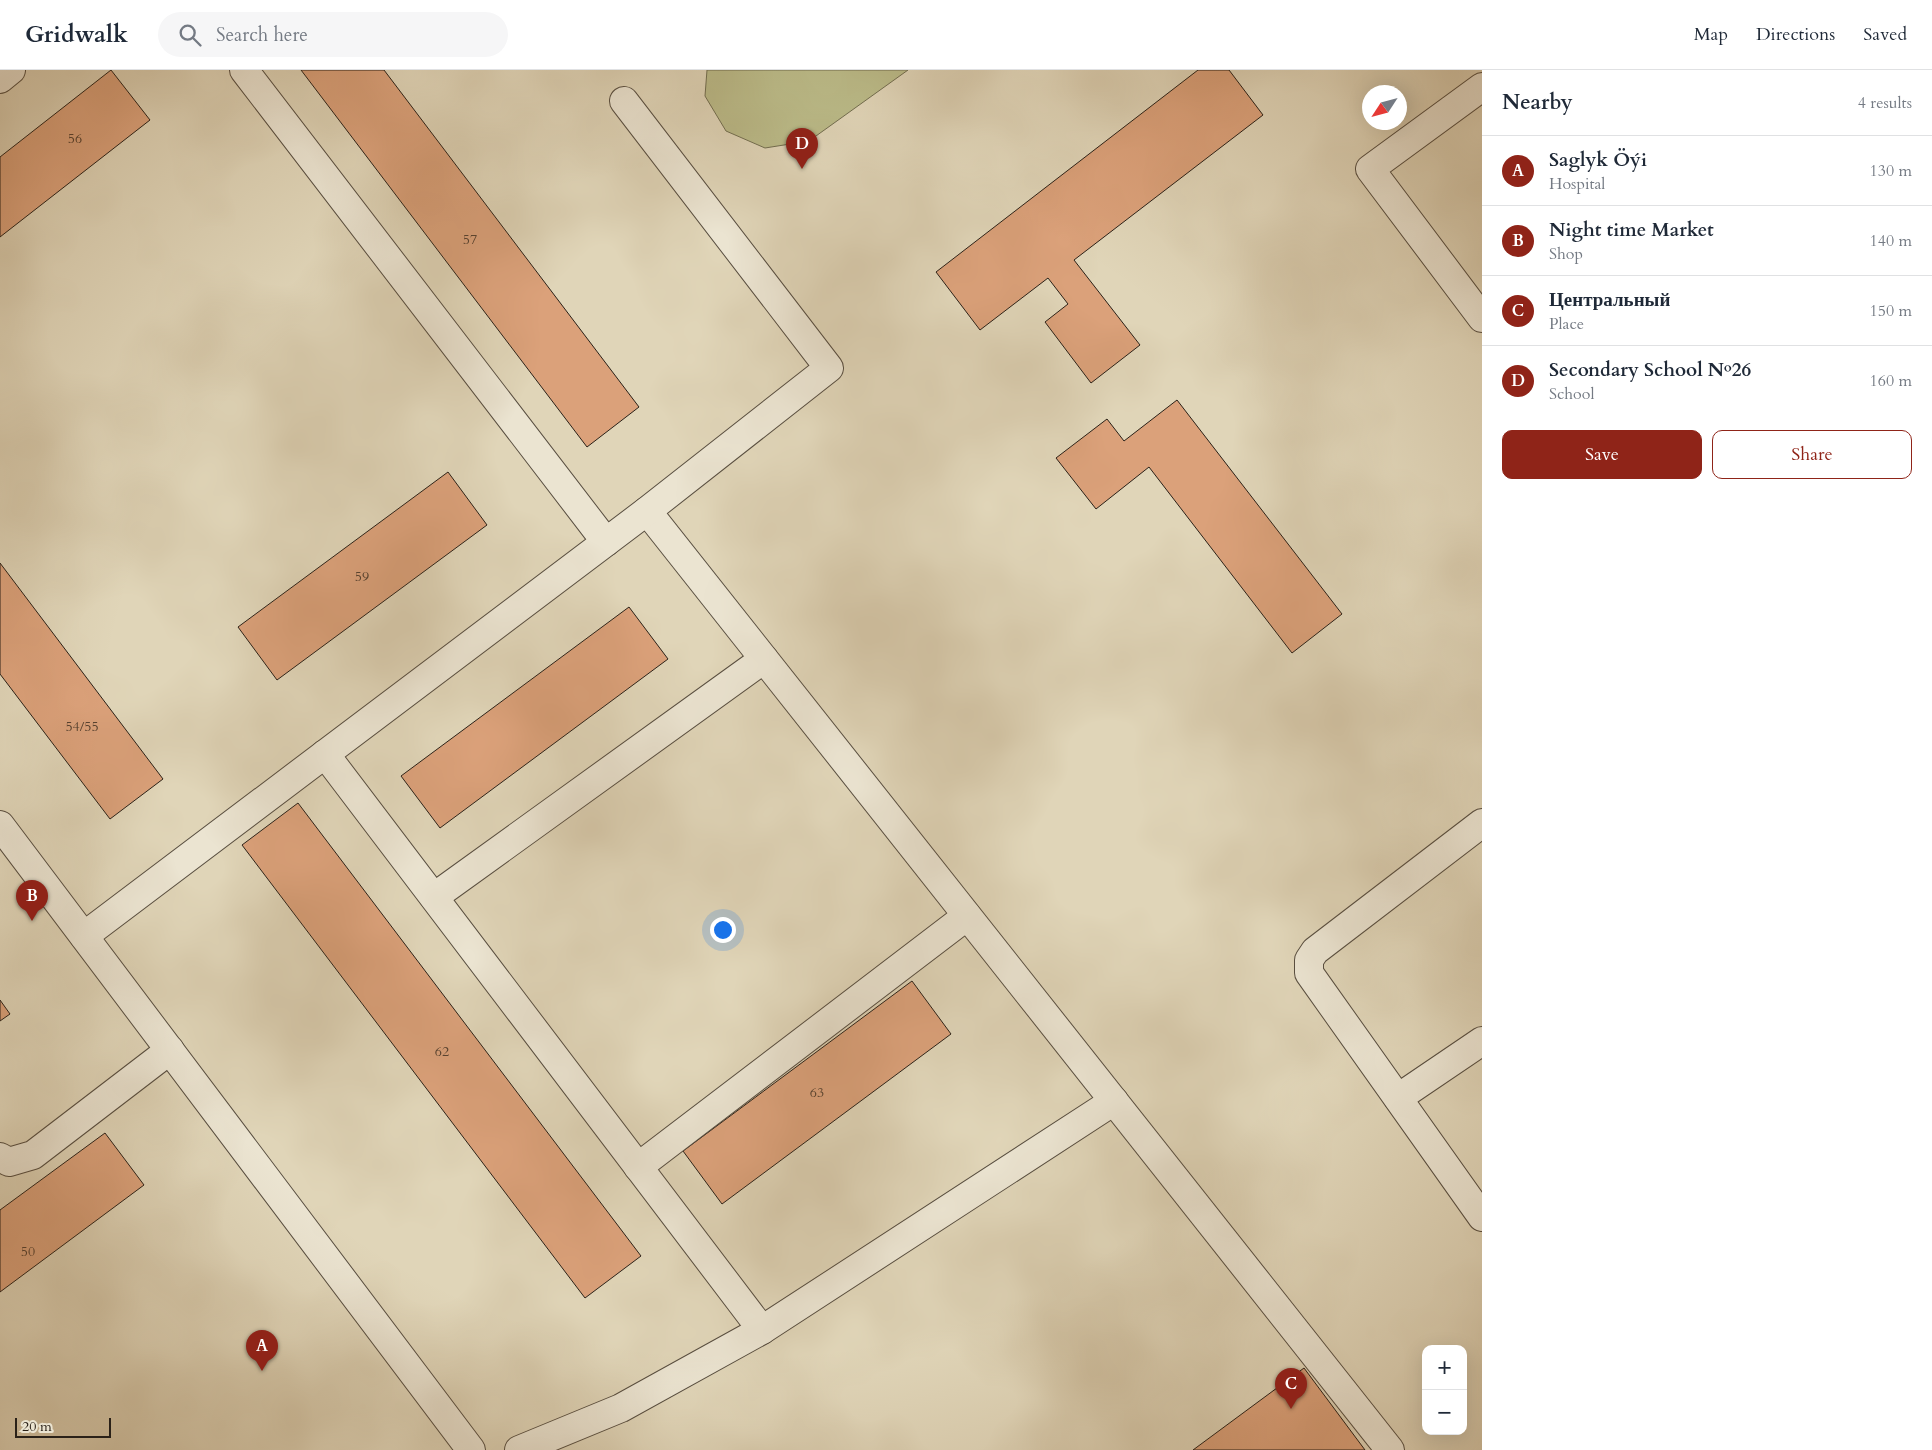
<!DOCTYPE html>
<meta charset="utf-8">
<style>
:root{--surface:#fff;--page:#f6f6f7;--text:#1f2937;--muted:#747a83;--line:#e0e1e3;--accent:#8f2418}
body{margin:0;font-family:Cardo,serif;background:var(--page);color:var(--text)}
.controls{position:absolute;right:15px;bottom:15px;display:grid;overflow:hidden;border-radius:10px;box-shadow:0 5px 20px #0002}
.controls button{width:45px;height:45px;display:grid;place-items:center;padding:0;border:0;border-bottom:1px solid var(--line);background:var(--surface);color:var(--text);font:25px sans-serif}
.compass{position:absolute;left:1362px;top:15px;width:45px;height:45px;border-radius:50%;background:var(--surface);box-shadow:0 5px 20px #0002;rotate:234deg}
.scale{position:absolute;left:15px;bottom:12px;width:96px;box-sizing:border-box;padding-left:5px;border:2px solid #2a2118;border-top:0;font-size:14px;line-height:18px;white-space:nowrap;color:#2a2118;-webkit-text-stroke:4px #ebe4d1;paint-order:stroke}
.you{position:absolute;left:722px;top:859px;width:18px;height:18px;margin:-12px;border:4px solid #fff;border-radius:50%;background:#1a73e8;box-shadow:0 0 0 8px #1a73e833}
.badge{display:grid;place-items:center;width:32px;height:32px;border-radius:50%;background:var(--accent);color:#fff;font-size:16px;font-weight:700}
.pin{position:absolute;translate:-50% -41px;filter:drop-shadow(0 1px 2px #0008)}
.pin::after{content:'';position:absolute;top:26px;width:18px;height:15px;background:inherit;clip-path:polygon(0 0,100% 0,50% 100%)}
.list{margin:0;padding:0;list-style:none}
h2{display:flex;justify-content:space-between;align-items:center;height:65px;margin:0;padding:0 20px;font-size:21px}
h2 small{font-size:16px;font-weight:400;color:var(--muted)}
.list li{display:grid;grid-template-columns:32px 1fr auto;gap:15px;align-items:center;box-sizing:border-box;height:70px;padding:0 20px;border-top:1px solid var(--line)}
.list b{display:block;font-size:19px;white-space:nowrap}
.list p{margin:0;font-size:16px;white-space:nowrap;color:var(--muted)}
.list em{font-size:16px;font-style:normal;color:var(--muted)}
.actions{display:flex;gap:10px;padding:15px 20px}
.actions a{flex:1;padding:11px 0;border:1px solid var(--accent);border-radius:10px;text-align:center;font-size:18px;color:var(--accent)}
.actions .main{background:var(--accent);color:#fff}
.icon{flex:none;width:28px;height:28px;fill:none;stroke:currentColor;stroke-width:2;stroke-linecap:round;stroke-linejoin:round}
.map{position:relative;flex:none;width:1482px;height:1380px;overflow:hidden}
header{display:flex;align-items:center;gap:30px;box-sizing:border-box;height:70px;padding:0 25px;background:var(--surface);border-bottom:1px solid var(--line)}
header strong{font-size:24px}
nav{display:flex;gap:28px;margin-inline-start:auto;font-size:18px}
.search{width:350px;height:45px;background:var(--page);display:flex;align-items:center;gap:12px;box-sizing:border-box;padding:0 18px;border-radius:28px;color:var(--muted);font-size:19px}
main{display:flex}
aside{flex:1;background:var(--surface)}
.map>svg:first-child{display:block}
.green{fill:#bbbb89;stroke:#726e50}
.building{fill:#dba17a;stroke:#2a2118}
.lines{fill:none;stroke-linecap:round;stroke-linejoin:round}
.minor-casing{stroke:#584e40;stroke-width:30}
.minor{stroke:#ebe4d1;stroke-width:28}
.labels{text-anchor:middle;stroke-width:5;stroke-linejoin:round;paint-order:stroke}
.number-label{font-size:14px;fill:#564130}
</style>
<header>
<strong>Gridwalk</strong>
<div class="search"><svg class="icon" aria-label="search" viewBox="0 0 24 24"><circle cx="10" cy="10" r="6"/><path d="M15 15l6 6"/></svg>Search here</div>
<nav><a>Map</a><a>Directions</a><a>Saved</a></nav>
</header>
<main>
<div class="map">
<svg width="1482" height="1380" viewBox="0 0 1482 1380">
<rect width="100%" height="100%" fill="#e0d5b8"/>
<filter id="stains"><feTurbulence type="fractalNoise" baseFrequency=".004" numOctaves="4"/><feColorMatrix values="0 0 0 0 .2 0 0 0 0 .09 0 0 0 0 .02 0 0 0 .5 -.17"/></filter>
<radialGradient id="worn" r=".72"><stop offset=".6" stop-color="#630" stop-opacity="0"/><stop offset="1" stop-color="#630" stop-opacity=".3"/></radialGradient>
<polygon class="green" points="707,0 908,0 809,71 765,78 726,61 705,26"/>
<g class="building">
<polygon points="111,0 150,50 0,167 0,87"/>
<polygon points="301,0 384,0 639,337 587,377"/>
<polygon points="1198,0 1229,0 1263,45 1074,190 1140,275 1091,313 1045,252 1068,234 1048,208 980,260 936,202"/>
<polygon points="1177,330 1342,544 1292,583 1149,397 1096,439 1056,388 1107,349 1124,371"/>
<polygon points="448,402 487,455 277,610 238,557"/>
<polygon points="0,493 163,709 110,749 0,604"/>
<polygon points="629,537 668,589 440,758 401,706"/>
<polygon points="298,733 641,1186 585,1228 242,775"/>
<polygon points="912,911 951,964 722,1134 683,1081"/>
<polygon points="0,930 10,944 0,951"/>
<polygon points="105,1063 144,1115 0,1222 0,1140"/>
<polygon points="1304,1298 1365,1380 1193,1380"/>
</g>
<g class="lines">
<g class="minor-casing">
<g id="minor">
<polyline points="244,0 606,472"/>
<polyline points="0,9 11,0"/>
<polyline points="1482,17 1370,99 1482,248"/>
<polyline points="647,441 1390,1380"/>
<polyline points="325,684 762,1260"/>
<polyline points="1482,753 1315,881 1309,890 1309,903 1482,1147"/>
<polyline points="0,755 471,1380"/>
<polyline points="434,827 764,589"/>
<polyline points="84,866 647,441 829,298 624,31"/>
<polyline points="1398,1028 1482,971"/>
<polyline points="0,1087 9,1092 33,1085 170,980"/>
<polyline points="638,1097 967,846"/>
<polyline points="519,1380 621,1338 762,1260 1114,1031"/>
</g>
</g>
<use href="#minor" class="minor"/>
</g>
<g class="labels">
<g class="number-label">
<text x="75" y="73">56</text>
<text x="470" y="174">57</text>
<text x="362" y="511">59</text>
<text x="82" y="661">54/55</text>
<text x="442" y="986">62</text>
<text x="817" y="1027">63</text>
<text x="28" y="1186">50</text>
</g>
</g>
<rect width="100%" height="100%" filter="url(#stains)"/>
<rect width="100%" height="100%" fill="url(#worn)"/>
</svg>
<div class="controls">
<button>+</button>
<button>−</button>
</div>
<svg class="compass" viewBox="-18 -18 36 36"><path d="M0-13l5 13h-10z" fill="#e53935"/><path d="M0 13l5-13h-10z" fill="#747a83"/></svg>
<div class="scale">20 m</div>
<div class="you"></div>
<div class="pin badge" style="left:262px;top:1301px">A</div>
<div class="pin badge" style="left:32px;top:851px">B</div>
<div class="pin badge" style="left:1291px;top:1339px">C</div>
<div class="pin badge" style="left:802px;top:99px">D</div>
</div>
<aside>
<h2>Nearby<small>4 results</small></h2>
<ul class="list">
<li><span class="badge">A</span><div><b>Saglyk Öýi</b><p>Hospital</p></div><em>130 m</em></li>
<li><span class="badge">B</span><div><b>Night time Market</b><p>Shop</p></div><em>140 m</em></li>
<li><span class="badge">C</span><div><b>Центральный</b><p>Place</p></div><em>150 m</em></li>
<li><span class="badge">D</span><div><b>Secondary School №26</b><p>School</p></div><em>160 m</em></li>
</ul>
<div class="actions"><a class="main">Save</a><a>Share</a></div>
</aside>
</main>
